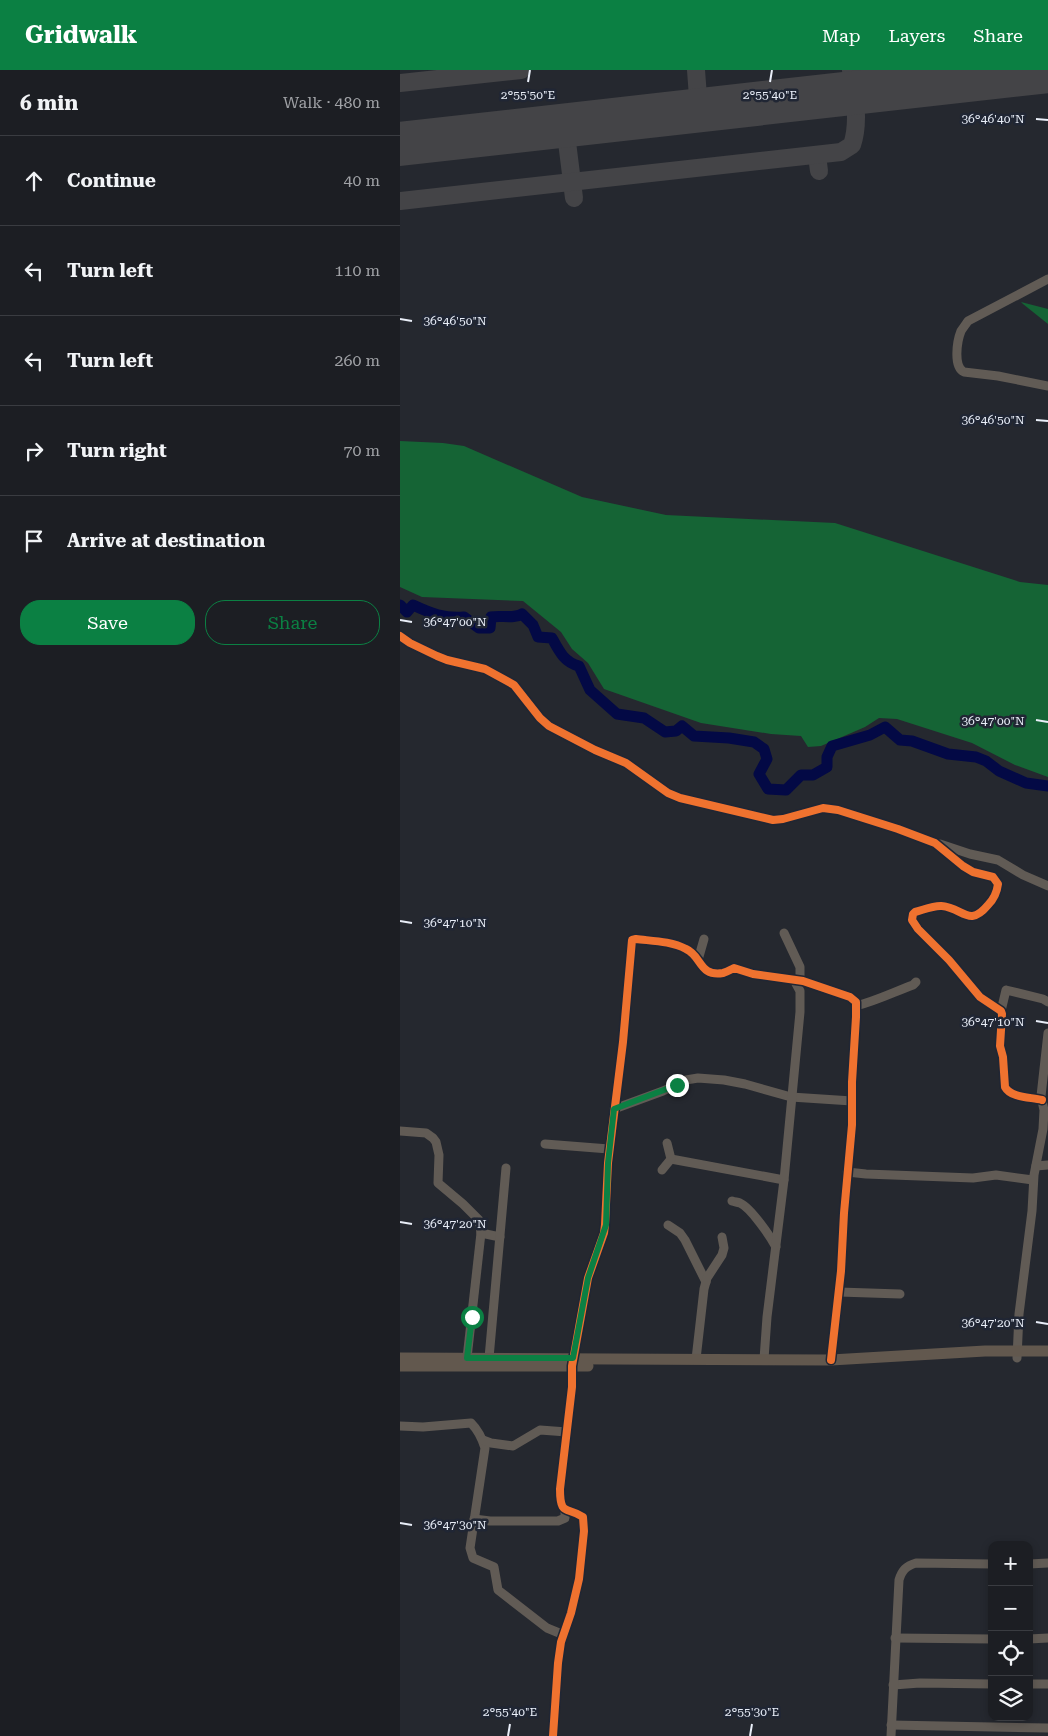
<!DOCTYPE html>
<meta charset="utf-8">
<style>
:root{--surface:#1c1e23;--page:#25272b;--text:#f1f3f6;--muted:#a0a2a6;--line:#3a3c41;--accent:#0b8043}
body{margin:0;font-family:"Roboto Serif",serif;background:var(--page);color:var(--text)}
.controls{position:absolute;right:15px;bottom:15px;display:grid;overflow:hidden;border-radius:10px;box-shadow:0 2px 8px #0003}
.controls button{width:45px;height:45px;display:grid;place-items:center;padding:0;border:0;border-bottom:1px solid var(--line);background:var(--surface);color:var(--text);font:25px sans-serif}
.stop{position:absolute;width:15px;height:15px;margin:-11px;border:4px solid #0b8043;border-radius:50%;background:#fff}
.stop.end{background:#0b8043;border-color:#fff;box-shadow:0 1px 5px #0008}
.list{margin:0;padding:0;list-style:none}
h2{display:flex;justify-content:space-between;align-items:center;height:65px;margin:0;padding:0 20px;font-size:21px}
h2 small{font-size:16px;font-weight:400;color:var(--muted)}
.list li{display:grid;grid-template-columns:32px 1fr auto;gap:15px;align-items:center;box-sizing:border-box;height:90px;padding:0 20px;border-top:1px solid var(--line)}
.list b{display:block;font-size:19px;white-space:nowrap}
.list em{font-size:16px;font-style:normal;color:var(--muted)}
.actions{display:flex;gap:10px;padding:15px 20px}
.actions a{flex:1;padding:11px 0;border:1px solid var(--accent);border-radius:20px;text-align:center;font-size:18px;color:var(--accent)}
.actions .main{background:var(--accent);color:#fff}
.icon{flex:none;width:28px;height:28px;fill:none;stroke:currentColor;stroke-width:2;stroke-linecap:round;stroke-linejoin:round}
.map{position:relative;flex:none;width:648px;height:1666px;overflow:hidden}
header{display:flex;align-items:center;gap:30px;box-sizing:border-box;height:70px;padding:0 25px;background:var(--accent);color:#fff}
header strong{font-size:24px}
nav{display:flex;gap:28px;margin-inline-start:auto;font-size:18px}
main{display:flex}
aside{flex:1;background:var(--surface)}
.map>svg:first-child{display:block}
.forest{fill:#156435}
.lines{fill:none;stroke-linecap:round;stroke-linejoin:round}
.river{stroke:#030945;stroke-width:11}
.taxiway{stroke:#444447;stroke-width:18}
.runway{stroke:#444447;stroke-width:44}
.minor{stroke:#615b55;stroke-width:9}
.major{stroke:#62584e;stroke-width:11}
.cycleway-casing{stroke:#202634;stroke-width:11}
.cycleway{stroke:#ef722f;stroke-width:8}
.route{stroke:#0b8043;stroke-width:6}
.ticks{fill:none;stroke:#e9eef8;stroke-width:2}
.ticks-label{font-size:12px;text-anchor:middle;fill:#e9eef8;stroke:#202634;stroke-width:5;stroke-linejoin:round;paint-order:stroke}
</style>
<header>
<strong>Gridwalk</strong>
<nav><a>Map</a><a>Layers</a><a>Share</a></nav>
</header>
<main>
<aside>
<h2>6 min<small>Walk · 480 m</small></h2>
<ul class="list">
<li><svg class="icon" aria-label="ahead" viewBox="0 0 24 24"><path d="M12 20V5M6 11l6-6 6 6"/></svg><div><b>Continue</b></div><em>40 m</em></li>
<li><svg class="icon" aria-label="left" viewBox="0 0 24 24"><path d="M17 20v-9H6M10 6l-5 5 5 5"/></svg><div><b>Turn left</b></div><em>110 m</em></li>
<li><svg class="icon" aria-label="left" viewBox="0 0 24 24"><path d="M17 20v-9H6M10 6l-5 5 5 5"/></svg><div><b>Turn left</b></div><em>260 m</em></li>
<li><svg class="icon" aria-label="right" viewBox="0 0 24 24"><path d="M7 20v-9h11M14 6l5 5-5 5"/></svg><div><b>Turn right</b></div><em>70 m</em></li>
<li><svg class="icon" aria-label="arrive" viewBox="0 0 24 24"><path d="M6 21V4h12l-3 4 3 4H6"/></svg><div><b>Arrive at destination</b></div></li>
</ul>
<div class="actions"><a class="main">Save</a><a>Share</a></div>
</aside>
<div class="map">
<svg width="648" height="1666" viewBox="0 0 648 1666">
<rect width="100%" height="100%" fill="#25282f"/>
<g class="forest">
<polygon points="621,232 648,239 648,254 623,234"/>
<polygon points="0,371 43,373 64,376 182,427 266,445 435,453 620,512 648,515 648,707 615,695 572,673 497,649 479,648 465,657 421,676 408,677 401,666 371,664 301,653 204,619 188,593 172,579 161,562 123,531 22,527 0,517"/>
</g>
<g class="lines">
<path class="river" d="M0 535 7 542 13 535C30 543 45 549 64 547L79 558H90L91 547C101 545 114 549 122 544L133 555 138 567 152 568C159 581 164 592 179 596L190 620 217 644 244 648 265 662 276 661 282 656 294 666 329 668 354 672 364 679 367 689 359 704 368 719 386 720 401 705H413L427 697V687L432 676 470 665 485 657 500 670 512 671 548 684 576 687 586 691 599 701 626 713 648 716"/>
<g class="taxiway">
<polyline points="296,0 299,40"/>
<polyline points="0,13 121,0"/>
<polyline points="165,56 174,128"/>
<polyline points="417,85 419,101"/>
<path d="M0 131 441 82 452 75C460 51 454 25 451 0"/>
</g>
<polyline class="runway" points="0,74 648,1"/>
<g class="minor">
<path d="M648 209 568 251C566 254 563 258 561 261 557 271 553 297 564 302L598 306 648 316"/>
<path d="M0 566 10 573 37 586 47 590 85 599 107 611 114 615 140 648 149 656 195 680 226 693 268 723 280 728 373 750 383 749 423 738 438 740 498 759 535 773 563 796 573 802 593 807 598 814C597 822 594 829 588 835 569 858 563 838 542 836 534 835 523 840 515 842L513 844 512 850 518 859 549 890 580 927 601 941 602 944 600 976 603 987 605 1017C611 1028 630 1027 642 1030"/>
<polyline points="540,774 570,784 598,790 623,805 648,816"/>
<polyline points="384,863 400,897 400,910"/>
<polyline points="298,890 304,869"/>
<path d="M456 936C476 931 494 922 513 915L516 912"/>
<polyline points="601,941 606,920 643,929 648,932"/>
<polyline points="214,1039 263,1021 286,1010 298,1008 324,1010 345,1014 391,1027 452,1031"/>
<polyline points="0,1061 26,1063 33,1068 36,1072 39,1085 38,1113 63,1134 79,1150 81,1163 100,1167"/>
<polyline points="145,1074 209,1079"/>
<polyline points="271,1089 384,1110"/>
<polyline points="636,1096 648,1095"/>
<polyline points="262,1100 271,1089 267,1073"/>
<polyline points="447,1102 466,1104 573,1108 596,1105 633,1110"/>
<path d="M332 1131C335 1132 337 1132 340 1133 351 1138 370 1166 376 1177"/>
<polyline points="268,1155 280,1163 285,1170 306,1212"/>
<polyline points="439,1222 500,1224"/>
<polyline points="67,1288 81,1163"/>
<polyline points="89,1288 106,1098"/>
<polyline points="617,1288 619,1244 632,1141 634,1105 643,1059 644,1040 641,1026 648,963"/>
<polyline points="296,1289 304,1219 307,1208 322,1185 324,1178 322,1167"/>
<polyline points="364,1289 367,1247 384,1110 400,942 400,921 394,910"/>
<path d="M0 1356 23 1357 71 1353C78 1360 82 1368 85 1378L70 1478 73 1488 94 1497 98 1520 147 1558 164 1565"/>
<polyline points="83,1370 91,1373 113,1376 140,1360 167,1362"/>
<polyline points="74,1449 90,1451 158,1451 165,1448 165,1440"/>
<polyline points="629,1494 648,1493"/>
<polyline points="495,1568 592,1569"/>
<polyline points="629,1569 648,1568"/>
<polyline points="629,1614 648,1614"/>
<polyline points="493,1615 520,1613 592,1614"/>
<polyline points="491,1655 648,1658"/>
<path d="M153 1666 158 1593 161 1572 171 1543 179 1509 184 1461 183 1447C167 1436 160 1447 160 1419L172 1317V1296L188 1208 204 1163 205 1155 208 1093 223 972 232 870 236 869C252 871 271 871 286 879 302 886 299 907 323 903 327 902 330 900 334 898L353 904 403 911 450 927 456 932V947L452 1012V1055L444 1143 441 1201 431 1290"/>
<path d="M491 1666 499 1510C502 1500 506 1496 516 1493L592 1494"/>
</g>
<g class="major">
<polyline points="0,1288 431,1290 585,1281 648,1281"/>
<polyline points="0,1296 188,1296"/>
</g>
<g class="cycleway-casing">
<g id="cycleway">
<path d="M0 566 10 573 37 586 47 590 85 599 107 611 114 615 140 648 149 656 195 680 226 693 268 723 280 728 373 750 383 749 423 738 438 740 498 759 535 773 563 796 573 802 593 807 598 814C597 822 594 829 588 835 569 858 563 838 542 836 534 835 523 840 515 842L513 844 512 850 518 859 549 890 580 927 601 941 602 944 600 976 603 987 605 1017C611 1028 630 1027 642 1030"/>
<path d="M153 1666 158 1593 161 1572 171 1543 179 1509 184 1461 183 1447C167 1436 160 1447 160 1419L172 1317V1296L188 1208 204 1163 205 1155 208 1093 223 972 232 870 236 869C252 871 271 871 286 879 302 886 299 907 323 903 327 902 330 900 334 898L353 904 403 911 450 927 456 932V947L452 1012V1055L444 1143 441 1201 431 1290"/>
</g>
</g>
<use href="#cycleway" class="cycleway"/>
</g>
<g class="lines">
<polyline class="route" points="72,1247 67,1288 173,1288 188,1208 206,1155 208,1093 214,1039 277,1015"/>
</g>
<path class="ticks" d="M128 12 130 0M370 12 372 0M636 49 648 50M0 249 12 251M636 350 648 351M0 550 12 552M636 650 648 652M0 851 12 853M636 951 648 953M0 1152 12 1154M636 1252 648 1254M0 1453 12 1455M108 1666 110 1654M350 1666 352 1654"/>
<g class="ticks-label">
<text x="128" y="29">2°55'50"E</text>
<text x="370" y="29">2°55'40"E</text>
<text x="593" y="53">36°46'40"N</text>
<text x="55" y="255">36°46'50"N</text>
<text x="593" y="354">36°46'50"N</text>
<text x="55" y="556">36°47'00"N</text>
<text x="593" y="655">36°47'00"N</text>
<text x="55" y="857">36°47'10"N</text>
<text x="593" y="956">36°47'10"N</text>
<text x="55" y="1158">36°47'20"N</text>
<text x="593" y="1257">36°47'20"N</text>
<text x="55" y="1459">36°47'30"N</text>
<text x="110" y="1646">2°55'40"E</text>
<text x="352" y="1646">2°55'30"E</text>
</g>
</svg>
<div class="controls">
<button>+</button>
<button>−</button>
<button><svg class="icon" aria-label="locate" viewBox="0 0 24 24"><circle cx="12" cy="12" r="6"/><path d="M12 2v4M12 18v4M2 12h4M18 12h4"/></svg></button>
<button><svg class="icon" aria-label="layers" viewBox="0 0 24 24"><path d="M12 4l9 5-9 5-9-5zM3 14l9 5 9-5"/></svg></button>
</div>
<div class="stop" style="left:72px;top:1247px"></div>
<div class="stop end" style="left:277px;top:1015px"></div>
</div>
</main>
